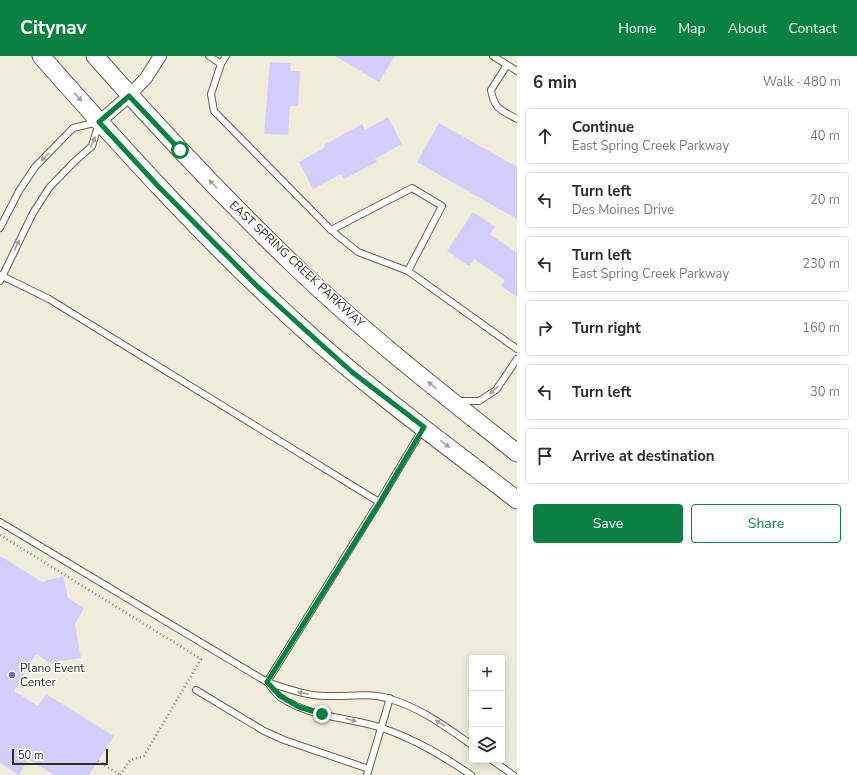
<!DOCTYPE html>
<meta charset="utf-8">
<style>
:root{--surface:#fff;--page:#f7f7f7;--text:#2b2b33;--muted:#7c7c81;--line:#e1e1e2;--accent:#0b8043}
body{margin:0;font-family:"Nunito Sans",sans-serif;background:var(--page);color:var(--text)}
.controls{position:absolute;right:12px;bottom:12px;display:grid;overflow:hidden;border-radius:4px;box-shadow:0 2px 10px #0003}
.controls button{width:36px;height:36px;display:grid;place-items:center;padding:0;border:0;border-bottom:1px solid var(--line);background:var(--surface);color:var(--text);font:20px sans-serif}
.scale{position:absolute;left:12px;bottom:10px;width:96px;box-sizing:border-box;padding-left:4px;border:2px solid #2d2c25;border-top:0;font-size:11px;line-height:14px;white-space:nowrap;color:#2d2c25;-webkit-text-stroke:3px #fff;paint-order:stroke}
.stop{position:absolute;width:12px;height:12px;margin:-9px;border:3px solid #0b8043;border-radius:50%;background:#fff}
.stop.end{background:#0b8043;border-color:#fff;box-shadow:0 1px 4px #0008}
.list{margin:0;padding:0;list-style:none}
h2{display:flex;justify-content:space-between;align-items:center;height:52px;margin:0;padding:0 16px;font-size:17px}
h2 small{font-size:13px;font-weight:400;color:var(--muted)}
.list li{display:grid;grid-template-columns:26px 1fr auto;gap:12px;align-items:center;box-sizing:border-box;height:56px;margin:0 8px 8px;padding:0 8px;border:1px solid var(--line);border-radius:4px}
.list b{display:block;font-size:15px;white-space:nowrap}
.list p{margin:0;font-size:13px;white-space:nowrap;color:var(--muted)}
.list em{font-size:13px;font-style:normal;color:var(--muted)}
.actions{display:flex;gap:8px;padding:12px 16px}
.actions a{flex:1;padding:9px 0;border:1px solid var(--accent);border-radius:4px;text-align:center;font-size:14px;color:var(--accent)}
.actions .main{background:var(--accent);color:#fff}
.icon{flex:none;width:22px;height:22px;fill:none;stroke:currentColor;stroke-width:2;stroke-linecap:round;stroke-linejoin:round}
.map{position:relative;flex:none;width:517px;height:719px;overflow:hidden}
header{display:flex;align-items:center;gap:24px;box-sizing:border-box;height:56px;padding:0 20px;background:var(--accent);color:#fff}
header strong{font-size:19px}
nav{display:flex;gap:22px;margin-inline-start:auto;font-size:14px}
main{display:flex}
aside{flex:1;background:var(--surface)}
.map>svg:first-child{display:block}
.building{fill:#d3cdfc}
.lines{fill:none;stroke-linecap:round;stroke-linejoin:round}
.lane-casing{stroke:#646252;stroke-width:8}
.street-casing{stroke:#646252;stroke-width:14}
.secondary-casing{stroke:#646252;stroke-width:19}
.path{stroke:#89887b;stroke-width:2.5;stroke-dasharray:1 3;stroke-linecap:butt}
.lane{stroke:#fff;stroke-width:6}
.street{stroke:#fff;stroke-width:12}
.secondary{stroke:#fff;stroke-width:17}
.oneway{fill:#a0a09d}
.route{stroke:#0b8043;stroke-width:5}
.poi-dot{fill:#7d60da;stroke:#fff;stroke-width:1.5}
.labels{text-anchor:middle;stroke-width:3;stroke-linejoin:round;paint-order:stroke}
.street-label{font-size:12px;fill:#2d2c25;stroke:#fff}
.poi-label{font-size:12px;fill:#2d2c25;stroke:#fff;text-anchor:start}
</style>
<header>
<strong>Citynav</strong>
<nav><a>Home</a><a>Map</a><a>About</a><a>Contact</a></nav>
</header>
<main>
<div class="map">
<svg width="517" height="719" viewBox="0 0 517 719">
<rect width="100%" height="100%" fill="#efedda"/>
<g class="building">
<polygon points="335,0 395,0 379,26"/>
<polygon points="270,6 291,7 290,15 300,15 298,50 290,50 288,79 264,78"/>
<polygon points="388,61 402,88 375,103 377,106 344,123 341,118 313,133 299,106 325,91 324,89 362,68 365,74"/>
<polygon points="439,67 517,111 517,163 417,106"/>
<polygon points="473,156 495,171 490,178 517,197 517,241 501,230 505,224 474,203 469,210 447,195"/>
<polygon points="0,500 42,526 63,520 68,542 84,552 75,568 81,602 50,607 36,598 14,635 38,650 46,638 114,680 89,719 54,719 28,703 19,719 0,707"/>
</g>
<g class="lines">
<g class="lane-casing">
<g id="lane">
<polyline points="209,0 221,8"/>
<polyline points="226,0 221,8 211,38 214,55 331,174 358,196 408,215 517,293"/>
<polyline points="493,0 517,15"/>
<path d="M507 9 491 34C494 53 501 54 517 63"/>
<polyline points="0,172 19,135 35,111 73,72 98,66"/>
<polyline points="331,174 412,132 442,150 408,215"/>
<polyline points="0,219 49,243 379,446"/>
<polyline points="0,225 33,157 49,132 73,107 92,90 99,67"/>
<polyline points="458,345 479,345 496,334 517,303"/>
<path d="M0 466 267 626C286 632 306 640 326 640 348 641 369 636 390 643 421 652 446 671 472 689"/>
<polyline points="267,626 379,446 422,374"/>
<path d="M268 627C272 632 276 638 280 641 310 662 349 661 382 672 415 683 443 700 471 719"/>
<polyline points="196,634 264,675 284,684 369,713"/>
<polyline points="492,704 513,719"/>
<polyline points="367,719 390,642"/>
</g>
</g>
<g class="street-casing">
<polyline id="street" points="99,66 129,40 146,22 160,0"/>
</g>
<g class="secondary-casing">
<g id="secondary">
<path d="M41 0C124 94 209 188 302 272 370 334 445 388 517 444"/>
<path d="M95 0C160 74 228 146 299 214 368 280 443 338 517 397"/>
</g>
</g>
<g class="path">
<polyline points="0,479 201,603 144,700 130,704 120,719"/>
<polyline points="98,705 120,719"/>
</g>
<use href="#lane" class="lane"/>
<use href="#street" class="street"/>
<use href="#secondary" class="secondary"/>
</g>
<defs><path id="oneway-solid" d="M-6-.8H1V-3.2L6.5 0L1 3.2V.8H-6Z"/></defs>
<g class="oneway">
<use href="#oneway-solid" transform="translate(78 41) rotate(48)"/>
<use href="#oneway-solid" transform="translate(93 86) rotate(-66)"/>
<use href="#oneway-solid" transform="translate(45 101) rotate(134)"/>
<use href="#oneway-solid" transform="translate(213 128) rotate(-134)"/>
<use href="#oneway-solid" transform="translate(17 189) rotate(-64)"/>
<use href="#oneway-solid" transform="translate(432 329) rotate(-141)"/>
<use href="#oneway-solid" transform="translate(494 334) rotate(139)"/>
<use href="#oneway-solid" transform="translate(445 388) rotate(38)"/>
<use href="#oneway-solid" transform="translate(303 637) rotate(-169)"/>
<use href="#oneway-solid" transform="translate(351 664) rotate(14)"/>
<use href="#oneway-solid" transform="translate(440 667) rotate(-147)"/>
</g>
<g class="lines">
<polyline class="route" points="180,94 129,40 99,66 158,130 257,230 303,272 352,316 424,371 380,446 267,626 280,640 299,651 322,658"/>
</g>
<circle class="poi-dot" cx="12" cy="619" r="4"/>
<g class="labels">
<g class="street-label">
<text transform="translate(297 208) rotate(43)" y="4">EAST SPRING CREEK PARKWAY</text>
</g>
<g class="poi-label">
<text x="20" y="616">Plano Event<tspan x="20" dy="14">Center</tspan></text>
</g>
</g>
</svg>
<div class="controls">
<button>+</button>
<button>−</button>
<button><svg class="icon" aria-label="layers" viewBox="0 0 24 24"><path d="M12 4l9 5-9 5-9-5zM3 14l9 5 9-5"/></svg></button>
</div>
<div class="scale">50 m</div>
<div class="stop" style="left:180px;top:94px"></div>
<div class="stop end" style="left:322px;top:658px"></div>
</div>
<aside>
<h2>6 min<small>Walk · 480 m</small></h2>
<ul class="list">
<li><svg class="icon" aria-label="ahead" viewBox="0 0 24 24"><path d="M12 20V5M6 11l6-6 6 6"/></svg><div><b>Continue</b><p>East Spring Creek Parkway</p></div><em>40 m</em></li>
<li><svg class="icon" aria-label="left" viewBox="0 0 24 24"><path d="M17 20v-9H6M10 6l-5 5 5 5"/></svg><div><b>Turn left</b><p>Des Moines Drive</p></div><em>20 m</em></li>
<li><svg class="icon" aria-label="left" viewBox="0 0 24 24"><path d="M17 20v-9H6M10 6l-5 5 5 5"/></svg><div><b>Turn left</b><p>East Spring Creek Parkway</p></div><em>230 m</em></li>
<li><svg class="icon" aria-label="right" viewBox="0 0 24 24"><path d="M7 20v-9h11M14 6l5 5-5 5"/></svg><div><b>Turn right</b></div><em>160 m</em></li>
<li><svg class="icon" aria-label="left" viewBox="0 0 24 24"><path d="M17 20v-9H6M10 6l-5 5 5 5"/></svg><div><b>Turn left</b></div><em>30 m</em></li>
<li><svg class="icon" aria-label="arrive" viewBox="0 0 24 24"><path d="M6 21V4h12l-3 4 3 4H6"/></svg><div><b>Arrive at destination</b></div></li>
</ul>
<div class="actions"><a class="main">Save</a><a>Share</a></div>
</aside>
</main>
